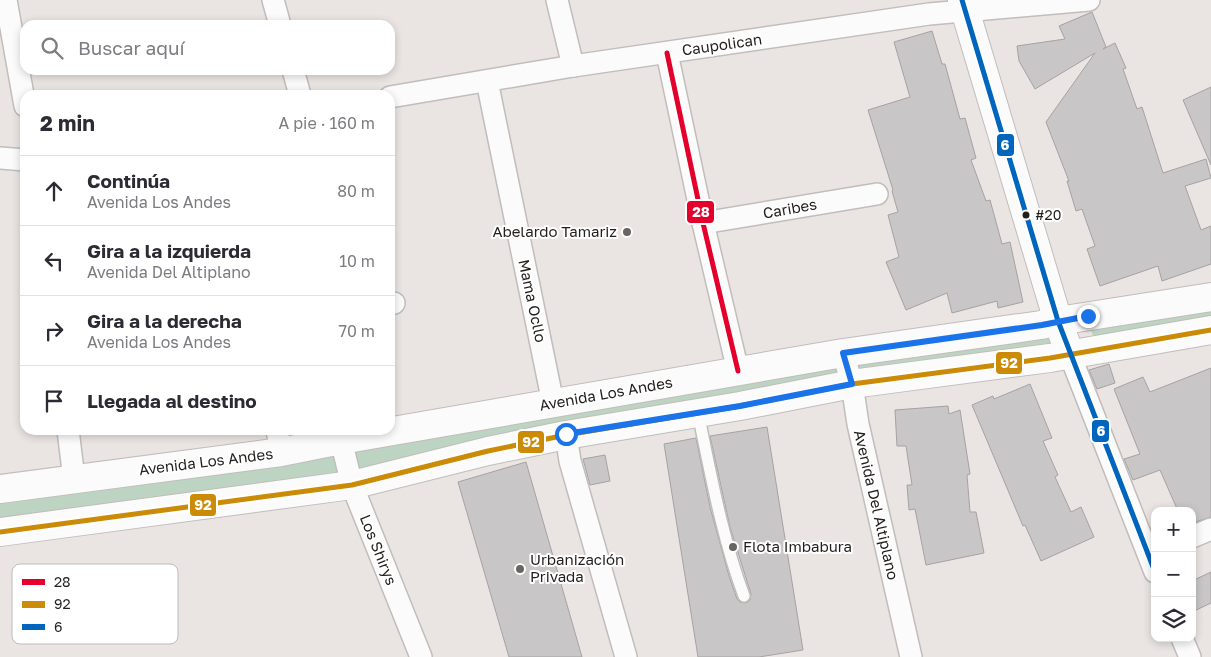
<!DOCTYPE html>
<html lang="es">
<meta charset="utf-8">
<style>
:root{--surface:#fff;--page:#f7f7f7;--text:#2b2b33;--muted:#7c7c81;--line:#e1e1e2}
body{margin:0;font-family:"Golos Text",sans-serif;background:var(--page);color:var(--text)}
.controls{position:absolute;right:15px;bottom:15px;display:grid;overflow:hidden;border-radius:10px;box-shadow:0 2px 8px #0003}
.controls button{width:45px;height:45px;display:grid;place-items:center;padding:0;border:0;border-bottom:1px solid var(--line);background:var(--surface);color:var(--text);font:25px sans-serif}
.stop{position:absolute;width:15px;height:15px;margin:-11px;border:4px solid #1a73e8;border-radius:50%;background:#fff}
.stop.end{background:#1a73e8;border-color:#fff;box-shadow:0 1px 5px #0008}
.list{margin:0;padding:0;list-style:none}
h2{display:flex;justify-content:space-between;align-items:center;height:65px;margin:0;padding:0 20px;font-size:21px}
h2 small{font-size:16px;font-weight:400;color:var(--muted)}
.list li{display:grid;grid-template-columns:32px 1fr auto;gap:15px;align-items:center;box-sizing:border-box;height:70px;padding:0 20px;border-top:1px solid var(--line)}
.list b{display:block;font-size:19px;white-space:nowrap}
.list p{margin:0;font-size:16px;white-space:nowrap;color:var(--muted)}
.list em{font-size:16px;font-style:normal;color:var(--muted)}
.icon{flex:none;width:28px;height:28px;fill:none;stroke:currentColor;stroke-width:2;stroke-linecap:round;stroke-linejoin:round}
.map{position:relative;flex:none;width:1211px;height:657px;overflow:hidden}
.search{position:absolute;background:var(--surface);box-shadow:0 2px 8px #0003;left:20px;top:20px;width:375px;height:55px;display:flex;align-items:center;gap:12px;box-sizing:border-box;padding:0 18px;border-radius:15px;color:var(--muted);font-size:19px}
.panel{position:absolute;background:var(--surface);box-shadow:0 2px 8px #0003;left:20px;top:90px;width:375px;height:345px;border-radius:15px}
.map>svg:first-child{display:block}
.green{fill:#bdd4c2}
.building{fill:#c8c6c6;stroke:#a5a2a2}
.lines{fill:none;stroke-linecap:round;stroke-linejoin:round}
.service-casing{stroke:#c1bdba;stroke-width:14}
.minor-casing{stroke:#c1bdba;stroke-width:24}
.tertiary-casing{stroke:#c1bdba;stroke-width:30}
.secondary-casing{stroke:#c1bdba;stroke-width:30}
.service{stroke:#fcfbfb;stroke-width:11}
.minor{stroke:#fcfbfb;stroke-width:21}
.tertiary{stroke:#fcfbfb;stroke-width:28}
.secondary{stroke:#fcfbfb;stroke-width:28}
.bus-1-casing{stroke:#fff;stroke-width:9}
.bus-2-casing{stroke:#fff;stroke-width:9}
.bus-3-casing{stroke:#fff;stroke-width:9}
.bus-1{stroke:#e4002b;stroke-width:5}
.bus-2{stroke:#cc8b06;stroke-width:5}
.bus-3{stroke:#0065bd;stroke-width:5}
.route{stroke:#1a73e8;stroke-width:6}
.bus-dot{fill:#221f1d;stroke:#fff;stroke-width:2}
.poi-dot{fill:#686462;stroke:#fff;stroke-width:2}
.labels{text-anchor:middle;stroke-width:4;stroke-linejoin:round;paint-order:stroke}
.bus-label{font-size:14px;fill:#221f1d;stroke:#fff;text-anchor:start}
.street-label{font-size:15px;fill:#221f1d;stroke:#fff}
.poi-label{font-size:15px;fill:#221f1d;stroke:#fff;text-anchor:start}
.key{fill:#fff;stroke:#bdbcbb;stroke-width:1}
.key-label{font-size:14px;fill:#221f1d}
.line-badge{stroke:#fff;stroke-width:2}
.badge-label{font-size:14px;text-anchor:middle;font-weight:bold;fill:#fff}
</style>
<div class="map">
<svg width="1211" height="657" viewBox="0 0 1211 657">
<rect width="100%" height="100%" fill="#eae5e2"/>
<g class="green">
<polygon points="1211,297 1211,330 1096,349 1088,316"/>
<polygon points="1050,328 1057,354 0,532 0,483"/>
</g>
<g class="building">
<polygon points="1092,12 1106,47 1103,49 1115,43 1126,68 1123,69 1137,109 1142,107 1163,173 1206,159 1211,178 1185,186 1201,230 1211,226 1211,264 1162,281 1158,266 1100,286 1087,249 1095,246 1082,209 1076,211 1067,181 1069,181 1046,122 1095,53 1035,89 1019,61 1017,46 1065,39 1059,26"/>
<polygon points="932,31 942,64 945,64 960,119 965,118 976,158 971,160 986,201 990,200 1002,244 1010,242 1023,302 998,308 997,301 952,313 947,293 906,310 886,262 899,257 888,215 898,212 892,191 893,190 868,110 910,97 894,42"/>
<polygon points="1211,87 1211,165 1183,100"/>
<polygon points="1109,364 1115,383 1097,389 1089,370"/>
<polygon points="1211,368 1211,517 1192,523 1192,511 1178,511 1160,470 1133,480 1124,459 1140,454 1114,389 1143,377 1150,392"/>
<polygon points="1030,384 1052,438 1043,441 1058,475 1055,477 1071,512 1081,507 1094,537 1041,561 1025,525 1023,526 972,405 993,396 994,399"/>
<polygon points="948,406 949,414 960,410 970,474 967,475 970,512 976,512 984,553 926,565 915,509 909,510 907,485 912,485 906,446 897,446 895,410"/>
<polygon points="767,427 803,650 759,657 698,657 664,444 696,438 710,507 729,576 737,599 740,602 746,603 750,600 751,594 730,527 710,436"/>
<polygon points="605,455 610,481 590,485 583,459"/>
<polygon points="526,462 582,657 509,657 458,482"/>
<polygon points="1211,572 1211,603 1192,612 1192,581"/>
</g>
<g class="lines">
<g class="service-casing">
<path id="service" d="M698 413C711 475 722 537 744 596"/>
</g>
<g class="minor-casing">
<g id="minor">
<polyline points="6,0 25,106"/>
<polyline points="273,0 280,25"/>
<polyline points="557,0 573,66"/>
<polyline points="667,53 703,223 738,371"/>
<polyline points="293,70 300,95"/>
<polyline points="487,81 553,403"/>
<polyline points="390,97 573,66 929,14 1089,0"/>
<polyline points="0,158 25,160"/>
<polyline points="703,223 877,194"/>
<polyline points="390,304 394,303"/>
<polyline points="843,353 852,384 858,424 911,657"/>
<polyline points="1070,355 1155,572"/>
<polyline points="68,430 74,479"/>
<polyline points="277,430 281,452"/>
<polyline points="566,435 570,461 626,657"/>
<polyline points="341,440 352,485 421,657"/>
<polyline points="1192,537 1211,529"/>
<polyline points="1182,638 1190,657"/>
</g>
</g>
<g class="tertiary-casing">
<polyline id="tertiary" points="962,0 1058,321 1070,355"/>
</g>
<g class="secondary-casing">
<g id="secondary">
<polyline points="0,489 281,452 341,440 843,353 1041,325 1058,321 1211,297"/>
<polyline points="0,532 352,485 488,451 566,435 740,406 852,384 1050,358 1211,330"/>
</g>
</g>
<use href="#service" class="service"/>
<use href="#minor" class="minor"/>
<use href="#tertiary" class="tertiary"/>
<use href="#secondary" class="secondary"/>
<g class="bus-1-casing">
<polyline id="bus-1" points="667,53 703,223 738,371"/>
</g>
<g class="bus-2-casing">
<polyline id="bus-2" points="0,532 352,485 488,451 566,435 740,406 852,384 1050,358 1211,330"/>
</g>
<g class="bus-3-casing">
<polyline id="bus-3" points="962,0 1058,321 1155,572"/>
</g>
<use href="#bus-1" class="bus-1"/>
<use href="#bus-2" class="bus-2"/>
<use href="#bus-3" class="bus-3"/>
</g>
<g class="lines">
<polyline class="route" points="566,434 740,406 852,384 843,353 1042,325 1088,316"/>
</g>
<circle class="bus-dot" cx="1026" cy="215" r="4.5"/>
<g class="poi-dot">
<circle cx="627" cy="232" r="5"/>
<circle cx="733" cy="547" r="5"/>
<circle cx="520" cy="569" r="5"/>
</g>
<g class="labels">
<g class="bus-label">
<text x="1035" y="220">#20</text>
</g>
<g class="street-label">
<text transform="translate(722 45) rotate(-8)" y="5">Caupolican</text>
<text transform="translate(790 209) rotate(-10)" y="5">Caribes</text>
<text transform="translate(532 301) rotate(78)" y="5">Mama Ocllo</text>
<text transform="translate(606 394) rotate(-10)" y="5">Avenida Los Andes</text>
<text transform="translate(206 462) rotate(-7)" y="5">Avenida Los Andes</text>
<text transform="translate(876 505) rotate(77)" y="5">Avenida Del Altiplano</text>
<text transform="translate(378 550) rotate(68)" y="5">Los Shirys</text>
</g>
<g class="poi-label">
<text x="617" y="237" text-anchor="end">Abelardo Tamariz</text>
<text x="743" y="552">Flota Imbabura</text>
<text x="530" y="565">Urbanización<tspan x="530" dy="17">Privada</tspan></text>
</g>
</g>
<rect x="12" y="564" width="166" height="80" rx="8" class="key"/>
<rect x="22" y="579" width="23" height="6" fill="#e4002b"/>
<rect x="22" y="601" width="23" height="7" fill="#cc8b06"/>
<rect x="22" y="624" width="23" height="6" fill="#0065bd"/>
<g class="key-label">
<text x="54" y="587">28</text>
<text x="54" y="609">92</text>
<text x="54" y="632">6</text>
</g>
<g class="line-badge">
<rect x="996" y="133" width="19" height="24" rx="5" fill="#0065bd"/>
<rect x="686" y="200" width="29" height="24" rx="5" fill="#e4002b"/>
<rect x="995" y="351" width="28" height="24" rx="5" fill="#cc8b06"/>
<rect x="1091" y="419" width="19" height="24" rx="5" fill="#0065bd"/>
<rect x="517" y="430" width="28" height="24" rx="5" fill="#cc8b06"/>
<rect x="189" y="493" width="28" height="24" rx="5" fill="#cc8b06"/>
</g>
<g class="badge-label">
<text x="1005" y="150">6</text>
<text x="701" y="217">28</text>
<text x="1009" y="368">92</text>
<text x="1101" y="436">6</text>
<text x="531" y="447">92</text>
<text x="203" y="510">92</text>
</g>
</svg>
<div class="controls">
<button>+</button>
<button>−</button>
<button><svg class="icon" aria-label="layers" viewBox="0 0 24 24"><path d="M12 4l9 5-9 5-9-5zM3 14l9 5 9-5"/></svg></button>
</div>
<div class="stop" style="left:566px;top:434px"></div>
<div class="stop end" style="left:1088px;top:316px"></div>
<div class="search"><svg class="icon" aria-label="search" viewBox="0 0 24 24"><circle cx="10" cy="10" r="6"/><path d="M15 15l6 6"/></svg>Buscar aquí</div>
<section class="panel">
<h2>2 min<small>A pie · 160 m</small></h2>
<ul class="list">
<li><svg class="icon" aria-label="ahead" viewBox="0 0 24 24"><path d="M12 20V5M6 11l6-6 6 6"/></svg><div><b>Continúa</b><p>Avenida Los Andes</p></div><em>80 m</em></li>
<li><svg class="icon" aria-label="left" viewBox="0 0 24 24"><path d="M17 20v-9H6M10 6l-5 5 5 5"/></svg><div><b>Gira a la izquierda</b><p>Avenida Del Altiplano</p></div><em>10 m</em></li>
<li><svg class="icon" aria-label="right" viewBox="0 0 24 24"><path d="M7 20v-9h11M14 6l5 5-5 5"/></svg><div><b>Gira a la derecha</b><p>Avenida Los Andes</p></div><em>70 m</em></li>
<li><svg class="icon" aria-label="arrive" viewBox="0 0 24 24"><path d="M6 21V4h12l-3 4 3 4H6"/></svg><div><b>Llegada al destino</b></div></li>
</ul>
</section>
</div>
